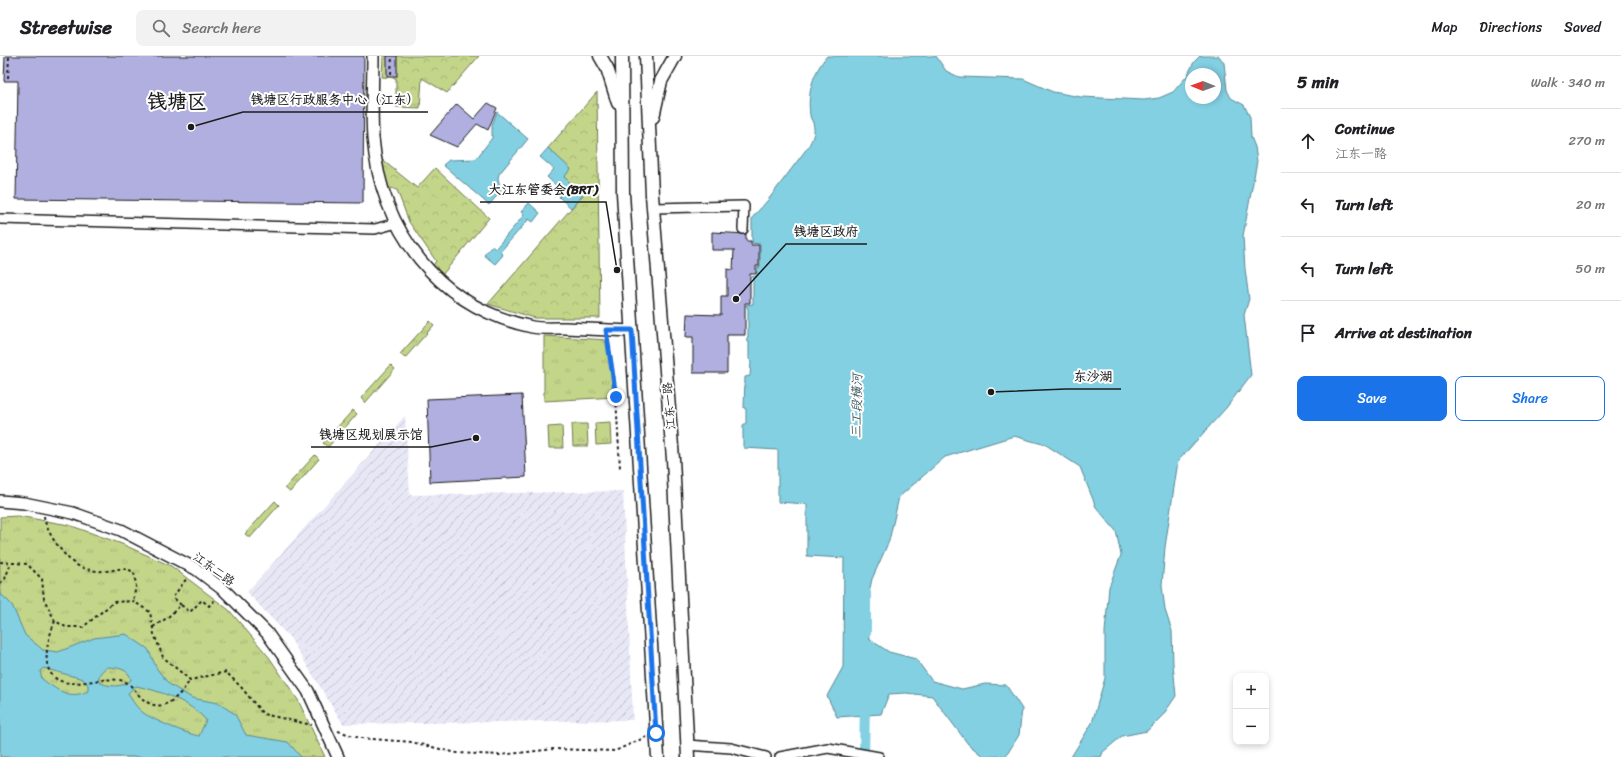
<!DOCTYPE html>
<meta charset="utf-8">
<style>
:root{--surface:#fff;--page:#f2f2f2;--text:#202124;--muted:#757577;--line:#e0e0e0;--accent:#1a73e8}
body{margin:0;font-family:Sriracha,"LXGW WenKai TC",sans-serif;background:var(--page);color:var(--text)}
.controls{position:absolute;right:12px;bottom:12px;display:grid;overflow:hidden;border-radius:8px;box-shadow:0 2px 6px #0003}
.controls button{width:36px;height:36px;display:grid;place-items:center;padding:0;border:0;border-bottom:1px solid var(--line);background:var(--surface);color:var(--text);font:20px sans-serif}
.compass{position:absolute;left:1185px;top:12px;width:36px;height:36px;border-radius:50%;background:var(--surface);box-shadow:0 2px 6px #0003;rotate:271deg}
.stop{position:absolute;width:12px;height:12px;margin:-9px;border:3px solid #1a73e8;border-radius:50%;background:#fff}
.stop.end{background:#1a73e8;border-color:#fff;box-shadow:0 1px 4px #0008}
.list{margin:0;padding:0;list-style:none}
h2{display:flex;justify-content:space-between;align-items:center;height:52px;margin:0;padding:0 16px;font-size:17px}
h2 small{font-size:13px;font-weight:400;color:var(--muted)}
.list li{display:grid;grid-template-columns:26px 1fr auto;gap:12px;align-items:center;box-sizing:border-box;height:64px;padding:0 16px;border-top:1px solid var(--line)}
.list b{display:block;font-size:15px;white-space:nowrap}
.list p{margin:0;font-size:13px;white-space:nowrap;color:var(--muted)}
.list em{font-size:13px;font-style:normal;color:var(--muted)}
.actions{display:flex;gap:8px;padding:12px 16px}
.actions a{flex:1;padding:9px 0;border:1px solid var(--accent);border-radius:8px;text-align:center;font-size:14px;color:var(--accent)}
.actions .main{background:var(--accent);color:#fff}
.icon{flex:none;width:22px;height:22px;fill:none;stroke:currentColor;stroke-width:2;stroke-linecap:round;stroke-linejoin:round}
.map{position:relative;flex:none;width:1281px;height:701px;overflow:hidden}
header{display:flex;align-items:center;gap:24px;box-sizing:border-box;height:56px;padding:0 20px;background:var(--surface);border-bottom:1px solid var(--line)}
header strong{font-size:19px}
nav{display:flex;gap:22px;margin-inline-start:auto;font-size:14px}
.search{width:280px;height:36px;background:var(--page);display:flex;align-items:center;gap:10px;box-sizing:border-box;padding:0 14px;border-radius:8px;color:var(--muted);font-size:15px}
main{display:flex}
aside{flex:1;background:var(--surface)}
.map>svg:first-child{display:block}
.industrial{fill:url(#industrial-furrows)}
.grass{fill:url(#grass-tufts);stroke:#707852}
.forest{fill:url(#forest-crowns);stroke:#707852}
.water{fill:#83d0e2;stroke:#5a8893;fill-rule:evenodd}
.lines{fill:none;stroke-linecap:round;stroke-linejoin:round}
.canal{stroke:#83d0e2;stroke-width:10}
.building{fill:#b0afe0;stroke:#1c1c1c}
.minor-casing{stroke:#1c1c1c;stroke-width:12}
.tertiary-casing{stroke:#1c1c1c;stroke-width:14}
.secondary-casing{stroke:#1c1c1c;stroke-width:15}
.path{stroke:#1c1c1c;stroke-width:2;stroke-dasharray:3 3;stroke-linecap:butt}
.minor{stroke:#fff;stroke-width:9}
.tertiary{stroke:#fff;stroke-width:11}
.secondary{stroke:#fff;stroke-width:12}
.route{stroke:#1a73e8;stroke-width:5}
.labels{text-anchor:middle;stroke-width:4;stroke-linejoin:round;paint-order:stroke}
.street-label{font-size:12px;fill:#1c1c1c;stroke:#fff}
.water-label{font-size:13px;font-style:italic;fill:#405b61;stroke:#fff}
.town-label{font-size:20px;font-weight:bold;fill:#1c1c1c;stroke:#fff}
.leader{fill:none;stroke:#1c1c1c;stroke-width:1.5}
.callout-dot{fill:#1c1c1c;stroke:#fff;stroke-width:1.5}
.callout-label{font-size:13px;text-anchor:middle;font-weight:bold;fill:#1c1c1c;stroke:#fff;stroke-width:4;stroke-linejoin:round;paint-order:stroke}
</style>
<header>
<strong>Streetwise</strong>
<div class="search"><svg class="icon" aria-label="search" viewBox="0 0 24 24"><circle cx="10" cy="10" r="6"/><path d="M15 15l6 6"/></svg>Search here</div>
<nav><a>Map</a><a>Directions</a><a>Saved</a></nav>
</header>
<main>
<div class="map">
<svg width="1281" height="701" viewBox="0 0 1281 701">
<defs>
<pattern id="industrial-furrows" width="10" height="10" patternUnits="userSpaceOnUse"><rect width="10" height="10" fill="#e7e7f6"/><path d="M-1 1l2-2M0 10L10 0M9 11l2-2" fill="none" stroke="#c6c6d2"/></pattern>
<pattern id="grass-tufts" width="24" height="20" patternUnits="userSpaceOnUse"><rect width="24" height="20" fill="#c3d589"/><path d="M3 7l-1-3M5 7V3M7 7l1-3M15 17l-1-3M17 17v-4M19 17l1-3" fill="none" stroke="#a7b676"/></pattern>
<pattern id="forest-crowns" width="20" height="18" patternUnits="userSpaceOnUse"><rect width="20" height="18" fill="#c3d589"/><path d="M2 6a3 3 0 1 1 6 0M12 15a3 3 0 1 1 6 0" fill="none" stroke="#a7b676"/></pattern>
</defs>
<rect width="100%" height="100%" fill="#fff"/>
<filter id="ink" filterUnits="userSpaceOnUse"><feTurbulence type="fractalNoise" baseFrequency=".025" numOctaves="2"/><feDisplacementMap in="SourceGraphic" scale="8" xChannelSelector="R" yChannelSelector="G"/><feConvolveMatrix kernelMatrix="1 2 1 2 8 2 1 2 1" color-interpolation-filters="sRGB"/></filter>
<g filter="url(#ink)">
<polygon class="industrial" points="405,360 410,439 623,435 633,664 343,668 290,582 247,536"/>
<g class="grass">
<polygon points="430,265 434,269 405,302 400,298"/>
<polygon points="544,280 608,284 616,341 544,345"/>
<polygon points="391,309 395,313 365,347 361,342"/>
<polygon points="353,354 357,358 328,391 323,387"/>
<polygon points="610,366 611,388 596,389 595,367"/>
<polygon points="572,368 587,368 588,390 573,390"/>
<polygon points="562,370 563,392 549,392 548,371"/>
<polygon points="315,399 319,403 290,436 285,432"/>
<polygon points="275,445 279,449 250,482 245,478"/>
<polygon points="18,460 69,469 122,488 171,510 229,554 269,601 298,644 325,701 0,701 0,461"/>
</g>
<g class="forest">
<polygon points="383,0 479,0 447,37 422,22 420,52 396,51 396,22 382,21"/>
<polygon points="597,36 600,262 535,262 488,248 583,139 564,121 570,113 548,92"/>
<polygon points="381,103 417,132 435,112 489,162 442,219 432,211 436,205 409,166 397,134 387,131"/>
</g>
<g class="water">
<path d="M827 0H936L946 15 959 21 1023 23 1053 36 1081 41 1144 44 1159 42 1173 36 1187 20 1194 6 1200 0H1219L1224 7 1227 34 1231 42 1244 49 1250 61 1251 81 1255 91 1257 105 1243 180 1245 213 1249 243 1244 259 1251 319 1226 352 1178 405 1165 491 1162 529 1165 554 1172 575 1173 608 1176 640 1163 659 1147 675 1122 680 1103 696 1101 701H1071L1092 667 1105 622V576L1109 531 1121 499 1116 475 1096 451 1080 411 1046 389 1014 380 945 401 899 441 889 485 872 523 865 556 869 583 889 596 916 603 932 625 962 633 985 628 1006 629 1022 653 1019 679 1006 700 984 701 968 688 932 640 906 637 889 638 881 658 837 661 827 640 843 611 844 502 807 500V448L778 446V394L744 392 743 390V369L746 367V353L744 352 745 321 750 320 751 305 749 303V286L746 285 748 280V253L746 249 753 248V223L751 221 757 220V212L760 211V188L752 187V162L768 144 808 91C812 84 816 76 813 67 812 64 810 62 810 59 807 36 813 17 827 0ZM1191 18H1215V42H1191Z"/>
<polygon points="497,56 528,83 499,118 498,122 501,135 489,149 443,109 449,104 476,103 492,82 492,69"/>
<polygon points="548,92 571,113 564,121 583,139 571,152 559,141 563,136 547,121 554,113 540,101"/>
<polygon points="529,147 540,157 533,166 529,163 500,196 503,199 495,208 484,199 492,190 495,193 524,159 521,156"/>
<path d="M0 537 12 549 25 579 43 594 58 596 94 582 126 578 148 593 157 613 169 628 192 642 218 647 235 658 246 679 288 686 301 701H0ZM108 611C117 612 129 612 131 624 124 632 107 631 99 626 98 618 101 615 108 611ZM43 612 83 623 88 629V635C70 644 57 634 42 623L40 615ZM136 630C161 635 189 645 206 664L199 680C187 678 150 663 141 655 135 650 132 644 128 637Z"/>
</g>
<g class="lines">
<g class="canal">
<polyline points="866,577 866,537"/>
<polyline points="864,701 865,647"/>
</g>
</g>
<g class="building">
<polygon points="5,0 364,0 363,147 16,143 18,25 4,25"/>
<rect x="387" y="0" width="10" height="20"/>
<polygon points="488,47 497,52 488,74 477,68 457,91 430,79 457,48 474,63"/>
<polygon points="712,176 746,178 746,185 751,185 751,189 759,189 759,210 756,210 756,218 750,218 750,247 745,247 745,279 727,279 727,317 693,317 693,281 686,281 687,258 721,259 721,240 727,240 727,213 733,214 734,194 712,194"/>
<polygon points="522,339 526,421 430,426 427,343"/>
</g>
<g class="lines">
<g class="minor-casing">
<g id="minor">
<polyline points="653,152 744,150 743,173"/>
<polyline points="0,163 375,173 397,167"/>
<polyline points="686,689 731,692 766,701"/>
<polyline points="780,701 828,692 879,701"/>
</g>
</g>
<g class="tertiary-casing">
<g id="tertiary">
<path d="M373 0C373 27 371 55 373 82 381 175 438 251 532 271 542 273 555 272 565 272 587 273 610 274 632 275"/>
<polyline points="0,445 24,447 73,457 121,474 196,513 225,535 267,577 308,635 338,701"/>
</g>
</g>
<g class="secondary-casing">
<g id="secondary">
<polyline points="600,0 607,12 618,47"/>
<polyline points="622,0 623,137 658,701"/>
<polyline points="646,0 652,139 673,403 688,701"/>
<polyline points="653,61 661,25 675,0"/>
</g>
</g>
<g class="path">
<polyline points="391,18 392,0"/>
<polyline points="8,22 9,0"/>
<polyline points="608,283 616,341 620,412"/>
<path d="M44 460C46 476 60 494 71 505 79 512 93 516 104 515 119 515 118 509 134 516L136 530 133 545"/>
<polyline points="0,506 27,508 42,523 44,543 55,565 66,571 83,571 114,546 133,545 150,556 154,578 163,601 190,624 226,616 241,631 263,658 312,669"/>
<polyline points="0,527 5,523 11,507"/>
<polyline points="181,549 173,541 187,522"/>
<path d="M55 565C46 587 36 627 73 627 88 627 103 622 119 624 131 625 135 637 144 644 163 659 180 640 190 624"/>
<polyline points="153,571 167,562 181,549 190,556 202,544 209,550 215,544"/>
<polyline points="338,675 360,682 411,686 457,697 500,699 554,693 615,695 646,681"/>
</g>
<use href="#minor" class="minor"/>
<use href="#tertiary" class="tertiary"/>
<use href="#secondary" class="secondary"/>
</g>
</g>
<g class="lines" filter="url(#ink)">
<polyline class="route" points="616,341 606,274 632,274 656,677"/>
</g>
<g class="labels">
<g class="street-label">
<text transform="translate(669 350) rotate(-95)" y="4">江东一路</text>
<text transform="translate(214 513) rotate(36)" y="4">江东二路</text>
</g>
<g class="water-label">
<text transform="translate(856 350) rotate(-89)" y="5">三工段横河</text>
</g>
<g class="town-label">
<text x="177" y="52">钱塘区</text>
</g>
</g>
<path class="leader" d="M191 71L243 56H428M617 214L606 146H480M736 243L786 188H867M991 336L1066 333H1121M476 382L431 391H311"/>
<g class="callout-dot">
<circle cx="191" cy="71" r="4"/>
<circle cx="617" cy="214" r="4"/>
<circle cx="736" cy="243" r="4"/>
<circle cx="991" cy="336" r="4"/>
<circle cx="476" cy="382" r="4"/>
</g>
<g class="callout-label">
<text x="335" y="48">钱塘区行政服务中心（江东）</text>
<text x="543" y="138">大江东管委会(BRT)</text>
<text x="826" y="180">钱塘区政府</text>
<text x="1093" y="325">东沙湖</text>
<text x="371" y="383">钱塘区规划展示馆</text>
</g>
</svg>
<div class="controls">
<button>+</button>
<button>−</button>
</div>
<svg class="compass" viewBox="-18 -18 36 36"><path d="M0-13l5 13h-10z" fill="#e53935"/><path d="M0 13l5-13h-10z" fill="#757577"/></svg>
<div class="stop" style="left:656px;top:677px"></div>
<div class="stop end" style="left:616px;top:341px"></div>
</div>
<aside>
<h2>5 min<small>Walk · 340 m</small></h2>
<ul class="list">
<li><svg class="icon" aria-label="ahead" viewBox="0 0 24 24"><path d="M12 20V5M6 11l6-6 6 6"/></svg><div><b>Continue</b><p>江东一路</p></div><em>270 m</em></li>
<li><svg class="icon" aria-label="left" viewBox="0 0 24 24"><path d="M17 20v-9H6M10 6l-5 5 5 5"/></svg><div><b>Turn left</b></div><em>20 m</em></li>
<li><svg class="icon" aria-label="left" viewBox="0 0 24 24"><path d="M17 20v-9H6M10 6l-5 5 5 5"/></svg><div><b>Turn left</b></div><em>50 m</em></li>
<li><svg class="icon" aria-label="arrive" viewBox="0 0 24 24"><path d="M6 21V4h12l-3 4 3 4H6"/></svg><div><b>Arrive at destination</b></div></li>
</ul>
<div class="actions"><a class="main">Save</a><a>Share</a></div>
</aside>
</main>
